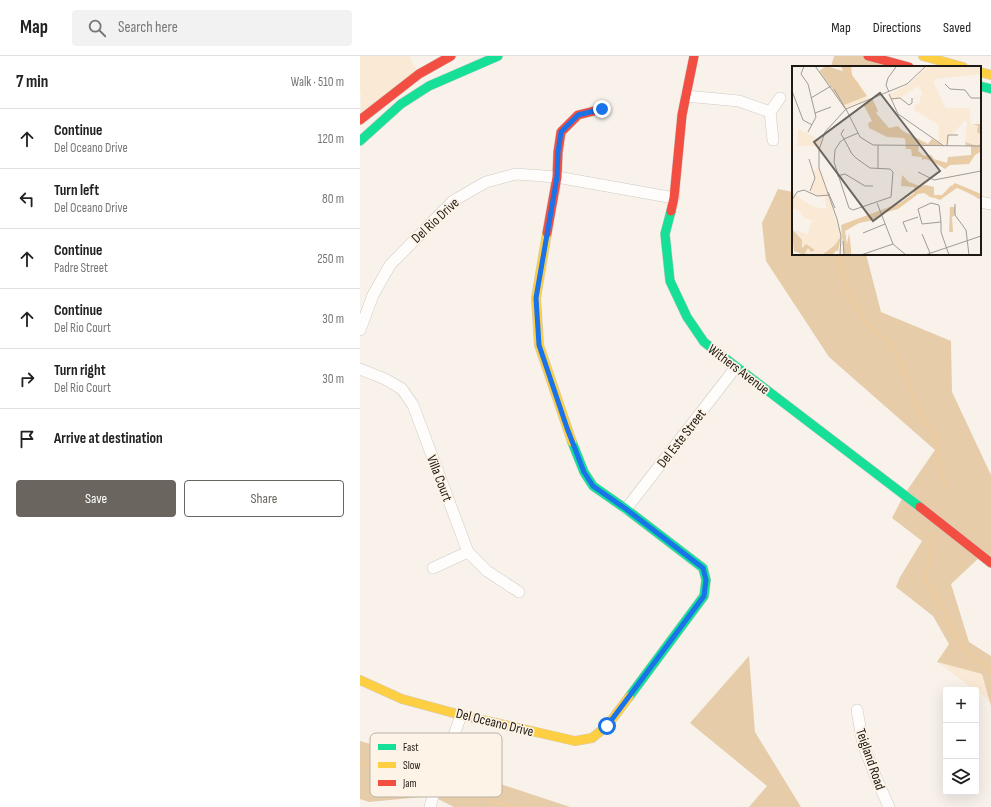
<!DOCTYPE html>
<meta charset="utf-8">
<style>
:root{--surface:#fff;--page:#f2f2f2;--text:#222;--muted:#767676;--line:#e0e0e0;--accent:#6a655f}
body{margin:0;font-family:"Sofia Sans Condensed",sans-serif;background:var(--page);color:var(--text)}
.controls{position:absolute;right:12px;bottom:12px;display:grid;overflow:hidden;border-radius:4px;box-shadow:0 4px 16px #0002}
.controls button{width:36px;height:36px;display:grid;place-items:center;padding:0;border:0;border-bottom:1px solid var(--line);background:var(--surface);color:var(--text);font:20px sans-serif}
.stop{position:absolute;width:12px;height:12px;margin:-9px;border:3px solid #1a73e8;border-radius:50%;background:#fff}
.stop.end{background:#1a73e8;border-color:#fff;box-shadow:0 1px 4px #0008}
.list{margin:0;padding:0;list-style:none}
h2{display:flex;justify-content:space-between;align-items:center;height:52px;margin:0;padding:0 16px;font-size:17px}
h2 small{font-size:13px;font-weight:400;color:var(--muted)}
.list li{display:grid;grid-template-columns:26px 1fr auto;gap:12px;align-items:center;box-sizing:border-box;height:60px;padding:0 16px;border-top:1px solid var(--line)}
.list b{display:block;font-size:15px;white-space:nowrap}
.list p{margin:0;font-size:13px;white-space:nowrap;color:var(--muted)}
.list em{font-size:13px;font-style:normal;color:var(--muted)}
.actions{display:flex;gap:8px;padding:12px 16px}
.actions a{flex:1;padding:9px 0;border:1px solid var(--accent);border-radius:4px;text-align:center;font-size:14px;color:var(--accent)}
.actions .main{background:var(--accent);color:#fff}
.icon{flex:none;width:22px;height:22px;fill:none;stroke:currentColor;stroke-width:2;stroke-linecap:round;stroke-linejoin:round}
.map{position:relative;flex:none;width:631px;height:751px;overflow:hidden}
header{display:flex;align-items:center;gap:24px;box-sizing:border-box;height:56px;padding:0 20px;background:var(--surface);border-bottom:1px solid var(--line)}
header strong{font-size:19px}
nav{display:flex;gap:22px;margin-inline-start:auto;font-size:14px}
.search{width:280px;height:36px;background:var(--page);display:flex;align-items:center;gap:10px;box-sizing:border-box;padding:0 14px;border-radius:4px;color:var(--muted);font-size:15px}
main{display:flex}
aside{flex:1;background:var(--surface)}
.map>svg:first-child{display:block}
.green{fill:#faead5}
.forest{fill:#e6cca8}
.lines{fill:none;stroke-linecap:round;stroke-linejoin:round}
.stream{stroke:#eccca0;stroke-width:3}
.street-casing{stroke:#cfcac4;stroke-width:12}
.fast-casing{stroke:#cfcac4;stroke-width:10}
.slow-casing{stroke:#cfcac4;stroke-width:10}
.jam-casing{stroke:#cfcac4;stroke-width:10}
.street{stroke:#fefdfc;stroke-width:11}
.fast{stroke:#16e098;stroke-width:9}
.slow{stroke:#ffcf43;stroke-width:9}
.jam{stroke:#f24e42;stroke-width:9}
.route{stroke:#1a73e8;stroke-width:5}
.labels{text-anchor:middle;stroke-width:3.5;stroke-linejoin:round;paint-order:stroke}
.street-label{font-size:14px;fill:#1e1913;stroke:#fdf3e6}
.inset-river{fill:none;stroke:#eccca0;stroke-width:2}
.inset-road{fill:none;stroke:#a19b95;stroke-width:1}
.view{fill:#6a655f;fill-opacity:0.15;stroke:#6a655f;stroke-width:2}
.inset-edge{fill:none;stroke:#1e1913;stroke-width:2}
.key{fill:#fdf3e6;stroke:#bab2a7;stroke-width:1}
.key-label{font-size:11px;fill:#1e1913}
</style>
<header>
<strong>Map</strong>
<div class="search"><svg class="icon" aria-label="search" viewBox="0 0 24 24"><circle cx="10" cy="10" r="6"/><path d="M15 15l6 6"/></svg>Search here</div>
<nav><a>Map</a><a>Directions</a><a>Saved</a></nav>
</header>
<main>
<aside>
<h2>7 min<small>Walk · 510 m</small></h2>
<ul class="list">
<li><svg class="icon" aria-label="ahead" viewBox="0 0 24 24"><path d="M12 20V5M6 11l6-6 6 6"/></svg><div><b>Continue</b><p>Del Oceano Drive</p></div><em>120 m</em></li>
<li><svg class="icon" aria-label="left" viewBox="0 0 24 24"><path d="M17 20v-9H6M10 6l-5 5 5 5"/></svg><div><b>Turn left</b><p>Del Oceano Drive</p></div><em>80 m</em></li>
<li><svg class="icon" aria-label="ahead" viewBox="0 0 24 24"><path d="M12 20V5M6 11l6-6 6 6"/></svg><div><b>Continue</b><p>Padre Street</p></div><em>250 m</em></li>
<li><svg class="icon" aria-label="ahead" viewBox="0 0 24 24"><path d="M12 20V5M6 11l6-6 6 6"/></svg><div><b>Continue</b><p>Del Rio Court</p></div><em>30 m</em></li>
<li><svg class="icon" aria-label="right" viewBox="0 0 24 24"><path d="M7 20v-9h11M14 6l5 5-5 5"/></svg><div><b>Turn right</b><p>Del Rio Court</p></div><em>30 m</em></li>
<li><svg class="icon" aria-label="arrive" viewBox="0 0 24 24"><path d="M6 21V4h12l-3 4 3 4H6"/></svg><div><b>Arrive at destination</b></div></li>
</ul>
<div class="actions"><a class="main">Save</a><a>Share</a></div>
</aside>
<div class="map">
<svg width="631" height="751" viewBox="0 0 631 751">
<rect width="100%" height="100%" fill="#f8f2eb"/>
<g class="green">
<polygon points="0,0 49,0 59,18 0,64 1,38 0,37"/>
<polygon points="577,606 622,618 630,645"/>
</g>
<g class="forest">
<polygon points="474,0 508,0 549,11 471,11"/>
<polygon points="418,133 433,136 433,198 506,198 521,256 591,285 592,336 631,419 631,507 621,500 591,528 609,586 631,600 631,650 622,618 577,606 589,588 573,560 536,531 540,521 562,485 532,462 544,439 575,394 469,301 406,205 402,167"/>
<polygon points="389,600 395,676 441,751 389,751 407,730 330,667"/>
<polygon points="0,685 83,709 210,751 94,751 72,740 9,746 0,743"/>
</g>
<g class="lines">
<g class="stream">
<polyline points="474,198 480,204 486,233 507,268 532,289 546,318 556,351 578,385 578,411 586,432"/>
<polyline points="574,477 565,524 576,539 603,593 629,612 631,615"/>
<polyline points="0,708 59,717"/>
<polyline points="102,729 133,746 156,751"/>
</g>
<g class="street-casing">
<g id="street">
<polyline points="326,40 379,45 410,56"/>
<polyline points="413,84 410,56 420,42"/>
<polyline points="620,146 631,148"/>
<polyline points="0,274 13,239 30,209 93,145 126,126 156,118 197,121 314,142"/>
<polyline points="0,313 25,323 42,333 53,349 108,496 127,515 159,536"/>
<polyline points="266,453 376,311"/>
<polyline points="73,512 108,496"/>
<polyline points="497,654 503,688 517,724 529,751"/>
<polyline points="70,751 73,740 101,659"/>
</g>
</g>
<g class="fast-casing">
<g id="fast">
<polyline points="620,30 631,33"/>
<polyline points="0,85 41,48 69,30 138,0"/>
<polyline points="311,155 305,178 310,225 327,261 344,286 560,451"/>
<polyline points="212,386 224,416 233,430 266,453 343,512 346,524 344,540 269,641"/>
</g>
</g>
<g class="slow-casing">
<g id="slow">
<polyline points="563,0 603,11"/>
<polyline points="620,16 631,19"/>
<polyline points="187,177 176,242 179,289 212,386"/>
<polyline points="0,624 42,643 101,659 215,685 232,682 247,670 269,641"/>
</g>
</g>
<g class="jam-casing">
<g id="jam">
<polyline points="508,0 549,11"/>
<polyline points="0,64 59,18 91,0"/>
<polyline points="311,155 314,142 322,59 334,0"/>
<polyline points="187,177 197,121 198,96 201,76 218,59 242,53"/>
<polyline points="560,451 631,507"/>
</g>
</g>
<use href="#street" class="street"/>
<use href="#fast" class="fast"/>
<use href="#slow" class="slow"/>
<use href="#jam" class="jam"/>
</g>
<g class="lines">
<polyline class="route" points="242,53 218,59 201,76 198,96 197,121 176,242 179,289 207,372 224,416 233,430 266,453 343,512 346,524 344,540 247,670"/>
</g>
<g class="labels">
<g class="street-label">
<text transform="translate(75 164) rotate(-43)" y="5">Del Rio Drive</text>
<text transform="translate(379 313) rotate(37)" y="5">Withers Avenue</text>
<text transform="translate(321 382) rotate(-52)" y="5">Del Este Street</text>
<text transform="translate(80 422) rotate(69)" y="5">Villa Court</text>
<text transform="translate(135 666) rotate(14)" y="5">Del Oceano Drive</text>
<text transform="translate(511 703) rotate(71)" y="5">Teigland Road</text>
</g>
</g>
<g transform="translate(432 10)">
<rect width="189" height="189" fill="#f8f2eb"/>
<path d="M136 0H189V8L144 13 141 16 154 42H177L179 58 186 60 185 66 189 70 187 80 173 76 175 56 172 55 160 69H158L155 80 146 75 147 59 122 44 123 38H127L130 26 126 20 108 32 99 33 97 28 116 19ZM48 8 50 10 60 9 77 33 54 43 39 20 49 11 46 9ZM6 63 30 74 27 84 25 80H5ZM27 102 49 170 43 179 30 189H12L17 182 22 184 16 180 10 182 3 164 16 168 20 154 12 152 7 144 0 143V126L19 140 34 143 33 131 25 130 18 125 23 114 21 105Z" fill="#faead5"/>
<path d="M34 0 51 5 49 0H59L60 9 75 30 52 39 27 5ZM81 34 86 45 84 47 97 62 106 60 111 65 136 78 140 73 152 80H127L126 85 132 90 139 89 142 93 155 97 156 91 179 89V80H174L173 76 186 80 189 76V69L185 66 186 60 181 58H189V80L188 86 183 89 177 98 158 99 153 103 136 92 130 94V91L120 90 119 83H114L113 72 95 71 77 62 76 57 80 55 71 38ZM110 109 117 116 128 120 133 119 142 121V129H150L163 117 189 128V134L166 121 148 134 132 127 126 128 106 143 88 148 82 154 67 157 53 165 55 178 57 167 59 182V189H52L49 159 108 137 122 127V121L109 120ZM158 141H163V149L160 151 161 166H157ZM0 163 10 174V182L14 178 23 184 19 186 16 182 12 189 2 185ZM49 170 46 186 45 184 40 189H30L43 179Z" fill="#e6cca8"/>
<path class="inset-river" d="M56 0 59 14 65 17 71 29M80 38 84 59 101 65 118 75M120 81 123 87 152 100 159 95H176L187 82M90 145 109 139 130 123 138 130 149 132 159 121 163 120 189 131M54 161 63 155 73 153 85 147M35 189 46 180"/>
<path class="inset-road" d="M12 0 9 8 16 18 24 51 16 66M23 0 55 45 42 23M153 18 158 23 173 24 179 32H189M0 25 11 54 20 59M97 26 94 19 96 12 104 1M97 28 106 48 152 80M19 32 39 20M99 33 108 32 117 39 120 37V32M55 45 68 71 81 79 189 80M23 47 39 41M52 63 49 68 52 73 60 88 64 92 78 102 98 103 101 106 99 131 61 144 57 142 42 96 43 84 48 76 52 73 66 67M155 80 156 69H166M17 93 23 112 18 125M86 103V79M126 106 142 114 189 105M45 110 53 108 73 120H81M36 126 43 142M0 134 5 126 12 124 25 130 38 129M85 137 101 178 114 189M163 138V149L174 164 177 189M149 156 130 158 126 143 139 137 147 139 149 156V166L157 189M115 166 111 156 126 151M71 167 93 158M130 168 138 187M51 175 52 189M48 189 49 170 45 153 27 102V84L33 66 54 43 115 18 134 0M69 189 101 178M133 189 189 170"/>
<path class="view" d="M88 27 148 105 81 155 22 76Z"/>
<rect width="189" height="189" class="inset-edge"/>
</g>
<rect x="10" y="677" width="132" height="64" rx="6" class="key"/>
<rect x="18" y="688" width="18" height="6" fill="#16e098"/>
<rect x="18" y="706" width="18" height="6" fill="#ffcf43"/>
<rect x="18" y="724" width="18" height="6" fill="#f24e42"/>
<g class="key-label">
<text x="43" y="695">Fast</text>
<text x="43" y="713">Slow</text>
<text x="43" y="731">Jam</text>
</g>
</svg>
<div class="controls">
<button>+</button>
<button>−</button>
<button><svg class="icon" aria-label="layers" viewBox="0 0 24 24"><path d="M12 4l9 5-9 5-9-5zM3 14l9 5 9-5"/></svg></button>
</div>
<div class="stop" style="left:247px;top:670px"></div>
<div class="stop end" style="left:242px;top:53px"></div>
</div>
</main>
